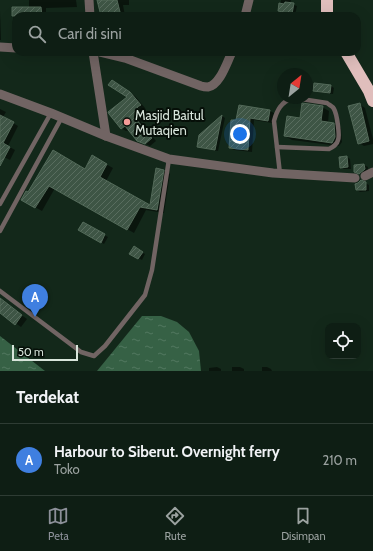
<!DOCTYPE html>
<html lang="id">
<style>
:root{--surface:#0e1e14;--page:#17271d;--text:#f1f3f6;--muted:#9ba2a0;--line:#2e3c34;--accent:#8c9099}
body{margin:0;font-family:Cabin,sans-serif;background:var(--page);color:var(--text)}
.controls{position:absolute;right:12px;bottom:12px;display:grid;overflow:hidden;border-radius:8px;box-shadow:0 4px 16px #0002}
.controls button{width:36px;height:36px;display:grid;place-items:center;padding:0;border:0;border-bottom:1px solid var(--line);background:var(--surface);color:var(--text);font:20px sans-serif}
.compass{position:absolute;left:277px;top:68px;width:36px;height:36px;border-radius:50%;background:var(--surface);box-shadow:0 4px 16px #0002;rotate:30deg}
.scale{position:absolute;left:12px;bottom:10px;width:66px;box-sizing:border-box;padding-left:4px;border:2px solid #d8e5db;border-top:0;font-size:11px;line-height:14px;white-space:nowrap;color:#d8e5db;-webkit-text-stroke:3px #060f08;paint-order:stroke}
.you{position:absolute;left:240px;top:134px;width:14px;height:14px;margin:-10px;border:3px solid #fff;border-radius:50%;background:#1a73e8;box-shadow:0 0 0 6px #1a73e833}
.badge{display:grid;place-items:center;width:26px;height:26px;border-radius:50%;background:var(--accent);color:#fff;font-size:13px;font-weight:700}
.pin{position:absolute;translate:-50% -33px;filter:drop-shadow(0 1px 2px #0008)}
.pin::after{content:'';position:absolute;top:21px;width:14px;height:12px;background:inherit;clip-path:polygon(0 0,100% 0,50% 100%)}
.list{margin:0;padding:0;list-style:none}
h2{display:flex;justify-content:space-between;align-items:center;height:52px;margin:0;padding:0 16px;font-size:17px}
h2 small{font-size:13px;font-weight:400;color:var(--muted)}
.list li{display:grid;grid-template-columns:26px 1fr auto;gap:12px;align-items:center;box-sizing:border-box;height:72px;padding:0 16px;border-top:1px solid var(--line)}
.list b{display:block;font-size:15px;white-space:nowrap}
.list p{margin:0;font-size:13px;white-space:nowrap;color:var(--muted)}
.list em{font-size:13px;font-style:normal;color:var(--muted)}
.icon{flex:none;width:22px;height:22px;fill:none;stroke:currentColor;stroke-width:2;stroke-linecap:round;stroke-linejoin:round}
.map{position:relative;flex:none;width:373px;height:371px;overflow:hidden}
.search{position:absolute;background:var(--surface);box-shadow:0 4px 16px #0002;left:12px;right:12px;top:12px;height:44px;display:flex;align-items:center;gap:10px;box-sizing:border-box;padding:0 14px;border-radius:12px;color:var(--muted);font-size:15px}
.sheet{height:124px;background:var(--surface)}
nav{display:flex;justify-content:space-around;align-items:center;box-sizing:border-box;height:56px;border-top:1px solid var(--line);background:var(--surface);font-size:11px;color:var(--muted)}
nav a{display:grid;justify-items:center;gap:2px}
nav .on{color:var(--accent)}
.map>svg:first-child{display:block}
.water{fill:url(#water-ripples)}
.shadow{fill:#0007}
.building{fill:url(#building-hatch);stroke:#536a59}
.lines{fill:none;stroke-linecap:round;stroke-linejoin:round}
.lane{stroke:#716463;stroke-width:4.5}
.street{stroke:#716463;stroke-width:9}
.highway{stroke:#e0bebc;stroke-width:12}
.poi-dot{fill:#f59b98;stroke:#060f08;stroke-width:1.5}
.labels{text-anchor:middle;stroke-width:4;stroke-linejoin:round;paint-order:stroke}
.poi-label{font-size:13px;fill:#d8e5db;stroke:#060f08;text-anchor:start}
</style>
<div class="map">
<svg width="373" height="371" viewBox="0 0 373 371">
<defs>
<pattern id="water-ripples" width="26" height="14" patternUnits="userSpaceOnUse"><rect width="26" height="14" fill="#366145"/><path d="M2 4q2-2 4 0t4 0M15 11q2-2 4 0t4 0" fill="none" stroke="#52785f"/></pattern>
<pattern id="building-hatch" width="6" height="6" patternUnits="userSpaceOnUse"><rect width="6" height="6" fill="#3e5545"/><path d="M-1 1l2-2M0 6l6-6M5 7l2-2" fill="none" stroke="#596d5f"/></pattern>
</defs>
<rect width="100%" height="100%" fill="#13281a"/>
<g class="water">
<polygon points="142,316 161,316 177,322 189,332 199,351 201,371 97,371"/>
<polygon points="0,336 45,371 0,371"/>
</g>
<g class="shadow">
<polygon points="29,0 76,0 77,7 46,8 46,16 16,16 16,31 14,30 13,8 29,8"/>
<polygon points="99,0 129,0 129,5 123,5 125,16 102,16"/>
<polygon points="281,0 291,0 290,4 297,6 295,15 279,11"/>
<polygon points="0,11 1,40 0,40"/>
<polygon points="112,81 135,96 145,108 141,110 147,117 141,122 156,141 150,146 137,140 129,130 126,131 121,128 128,97"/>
<polygon points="331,86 334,88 333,94 317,92 314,90"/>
<polygon points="359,104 365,108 373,139 373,144 364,146 359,143"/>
<polygon points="322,107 329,111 328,123 333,124 341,128 342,142 339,146 292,140 285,136 301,119"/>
<polygon points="0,109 6,112 3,117 18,126 8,146 15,150 10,160 0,155"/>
<polygon points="270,111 274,113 272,123 254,120 252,152 234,150 230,148 237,121"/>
<polygon points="222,116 225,118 218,151 202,148 198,146"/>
<polygon points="93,157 113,168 106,181 151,207 163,171 170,174 164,213 146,210 134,233 55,188 42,211 22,200 29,193 85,170"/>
<polygon points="347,157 350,159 351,169 344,169 341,167"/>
<polygon points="364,165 368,167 368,171 363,175 359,173"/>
<polygon points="365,183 369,185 369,191 360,192 357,190"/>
<polygon points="83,224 108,237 104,244 80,230"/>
<polygon points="134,248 145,254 142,260 131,254"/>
<polygon points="0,300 27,319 21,327 0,312"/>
<polygon points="217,367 221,369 221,371 209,371 209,368"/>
<polygon points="232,367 240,367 244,369 244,371 232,371"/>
<polygon points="262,367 267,367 271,369 272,371 262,371"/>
</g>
<g class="building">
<polygon points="97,0 117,0 121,16 101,16"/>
<polygon points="285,2 294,3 292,14 278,11 279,3 284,4"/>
<polygon points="12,7 41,7 42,16 12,16"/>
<polygon points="112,80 130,92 141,105 137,107 142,114 136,119 152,138 145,144 137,141 125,126 121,129 109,114 108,112 127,97 108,85"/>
<polygon points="314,83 331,85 330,93 313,91"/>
<polygon points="302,103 323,106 321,121 334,123 335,137 332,143 284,136 287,116 300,118"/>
<polygon points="360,103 369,141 358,144 348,106"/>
<polygon points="239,105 270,110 268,121 250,118 248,150 229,148 231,120 236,120"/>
<polygon points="0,115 14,122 3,143 10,147 0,166"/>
<polygon points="222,115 215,150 197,147 199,135"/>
<polygon points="53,150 85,169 92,155 107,164 100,177 150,205 156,168 164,170 157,210 140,207 127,230 49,186 35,208 21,200 26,191 28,192"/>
<polygon points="347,156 348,167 340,168 339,157"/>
<polygon points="364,164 365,169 359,174 354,172 354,165"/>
<polygon points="361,180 366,182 366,190 356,190 355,184 358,183"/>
<polygon points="83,222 105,234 101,243 78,230"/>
<polygon points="134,246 143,252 138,259 129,254"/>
<polygon points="0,298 22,315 15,325 0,313"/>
</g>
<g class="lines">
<g class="lane">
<path d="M277 147 329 149C333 147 337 145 338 140 340 136 337 114 334 109 333 106 329 105 327 103L295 98"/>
<path d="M280 174 274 121C277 110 281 102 293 98"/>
<polyline points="0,204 51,113"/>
<polyline points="0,231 62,117"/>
<polyline points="0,291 81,352 94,356 105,346 145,295 152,270 169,159"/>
</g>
<g class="street">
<polyline points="89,0 90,16"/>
<polyline points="245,16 249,0"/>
<polyline points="0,47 16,48"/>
<polyline points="93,52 106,136"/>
<path d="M100 52 125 58 201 86C204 87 206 87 208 87 220 85 227 62 232 52"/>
<polyline points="0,94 51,113 106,136 169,159 273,173 355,178"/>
<polyline points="365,176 373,172"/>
</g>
<g class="highway">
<polyline points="327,0 327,16"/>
<polyline points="346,52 369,91 373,101"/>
</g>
</g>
<circle class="poi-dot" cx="127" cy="122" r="4"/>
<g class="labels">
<g class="poi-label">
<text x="135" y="120">Masjid Baitul<tspan x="135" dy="15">Mutaqien</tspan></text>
</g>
</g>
</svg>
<div class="controls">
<button><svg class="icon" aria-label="locate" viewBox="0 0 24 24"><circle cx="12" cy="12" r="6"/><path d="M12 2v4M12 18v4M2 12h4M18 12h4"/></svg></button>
</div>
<svg class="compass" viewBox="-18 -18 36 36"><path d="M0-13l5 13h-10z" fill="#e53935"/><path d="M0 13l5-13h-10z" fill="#9ba2a0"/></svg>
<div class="scale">50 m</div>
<div class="you"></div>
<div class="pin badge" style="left:35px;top:317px;background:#3f7fe0">A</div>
<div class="search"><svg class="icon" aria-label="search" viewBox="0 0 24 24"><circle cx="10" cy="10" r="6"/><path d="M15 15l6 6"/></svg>Cari di sini</div>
</div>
<section class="sheet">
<h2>Terdekat<small></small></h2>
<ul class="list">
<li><span class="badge" style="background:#3f7fe0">A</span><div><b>Harbour to Siberut. Overnight ferry</b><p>Toko</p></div><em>210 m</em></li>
</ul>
</section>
<nav>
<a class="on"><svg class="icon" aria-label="map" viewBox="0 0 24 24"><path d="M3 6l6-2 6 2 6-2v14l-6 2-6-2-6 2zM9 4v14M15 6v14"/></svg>Peta</a>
<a><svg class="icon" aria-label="directions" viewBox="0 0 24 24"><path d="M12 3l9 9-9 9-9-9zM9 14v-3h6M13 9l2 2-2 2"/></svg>Rute</a>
<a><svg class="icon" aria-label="saved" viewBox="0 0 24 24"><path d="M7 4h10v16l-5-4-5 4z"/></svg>Disimpan</a>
</nav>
